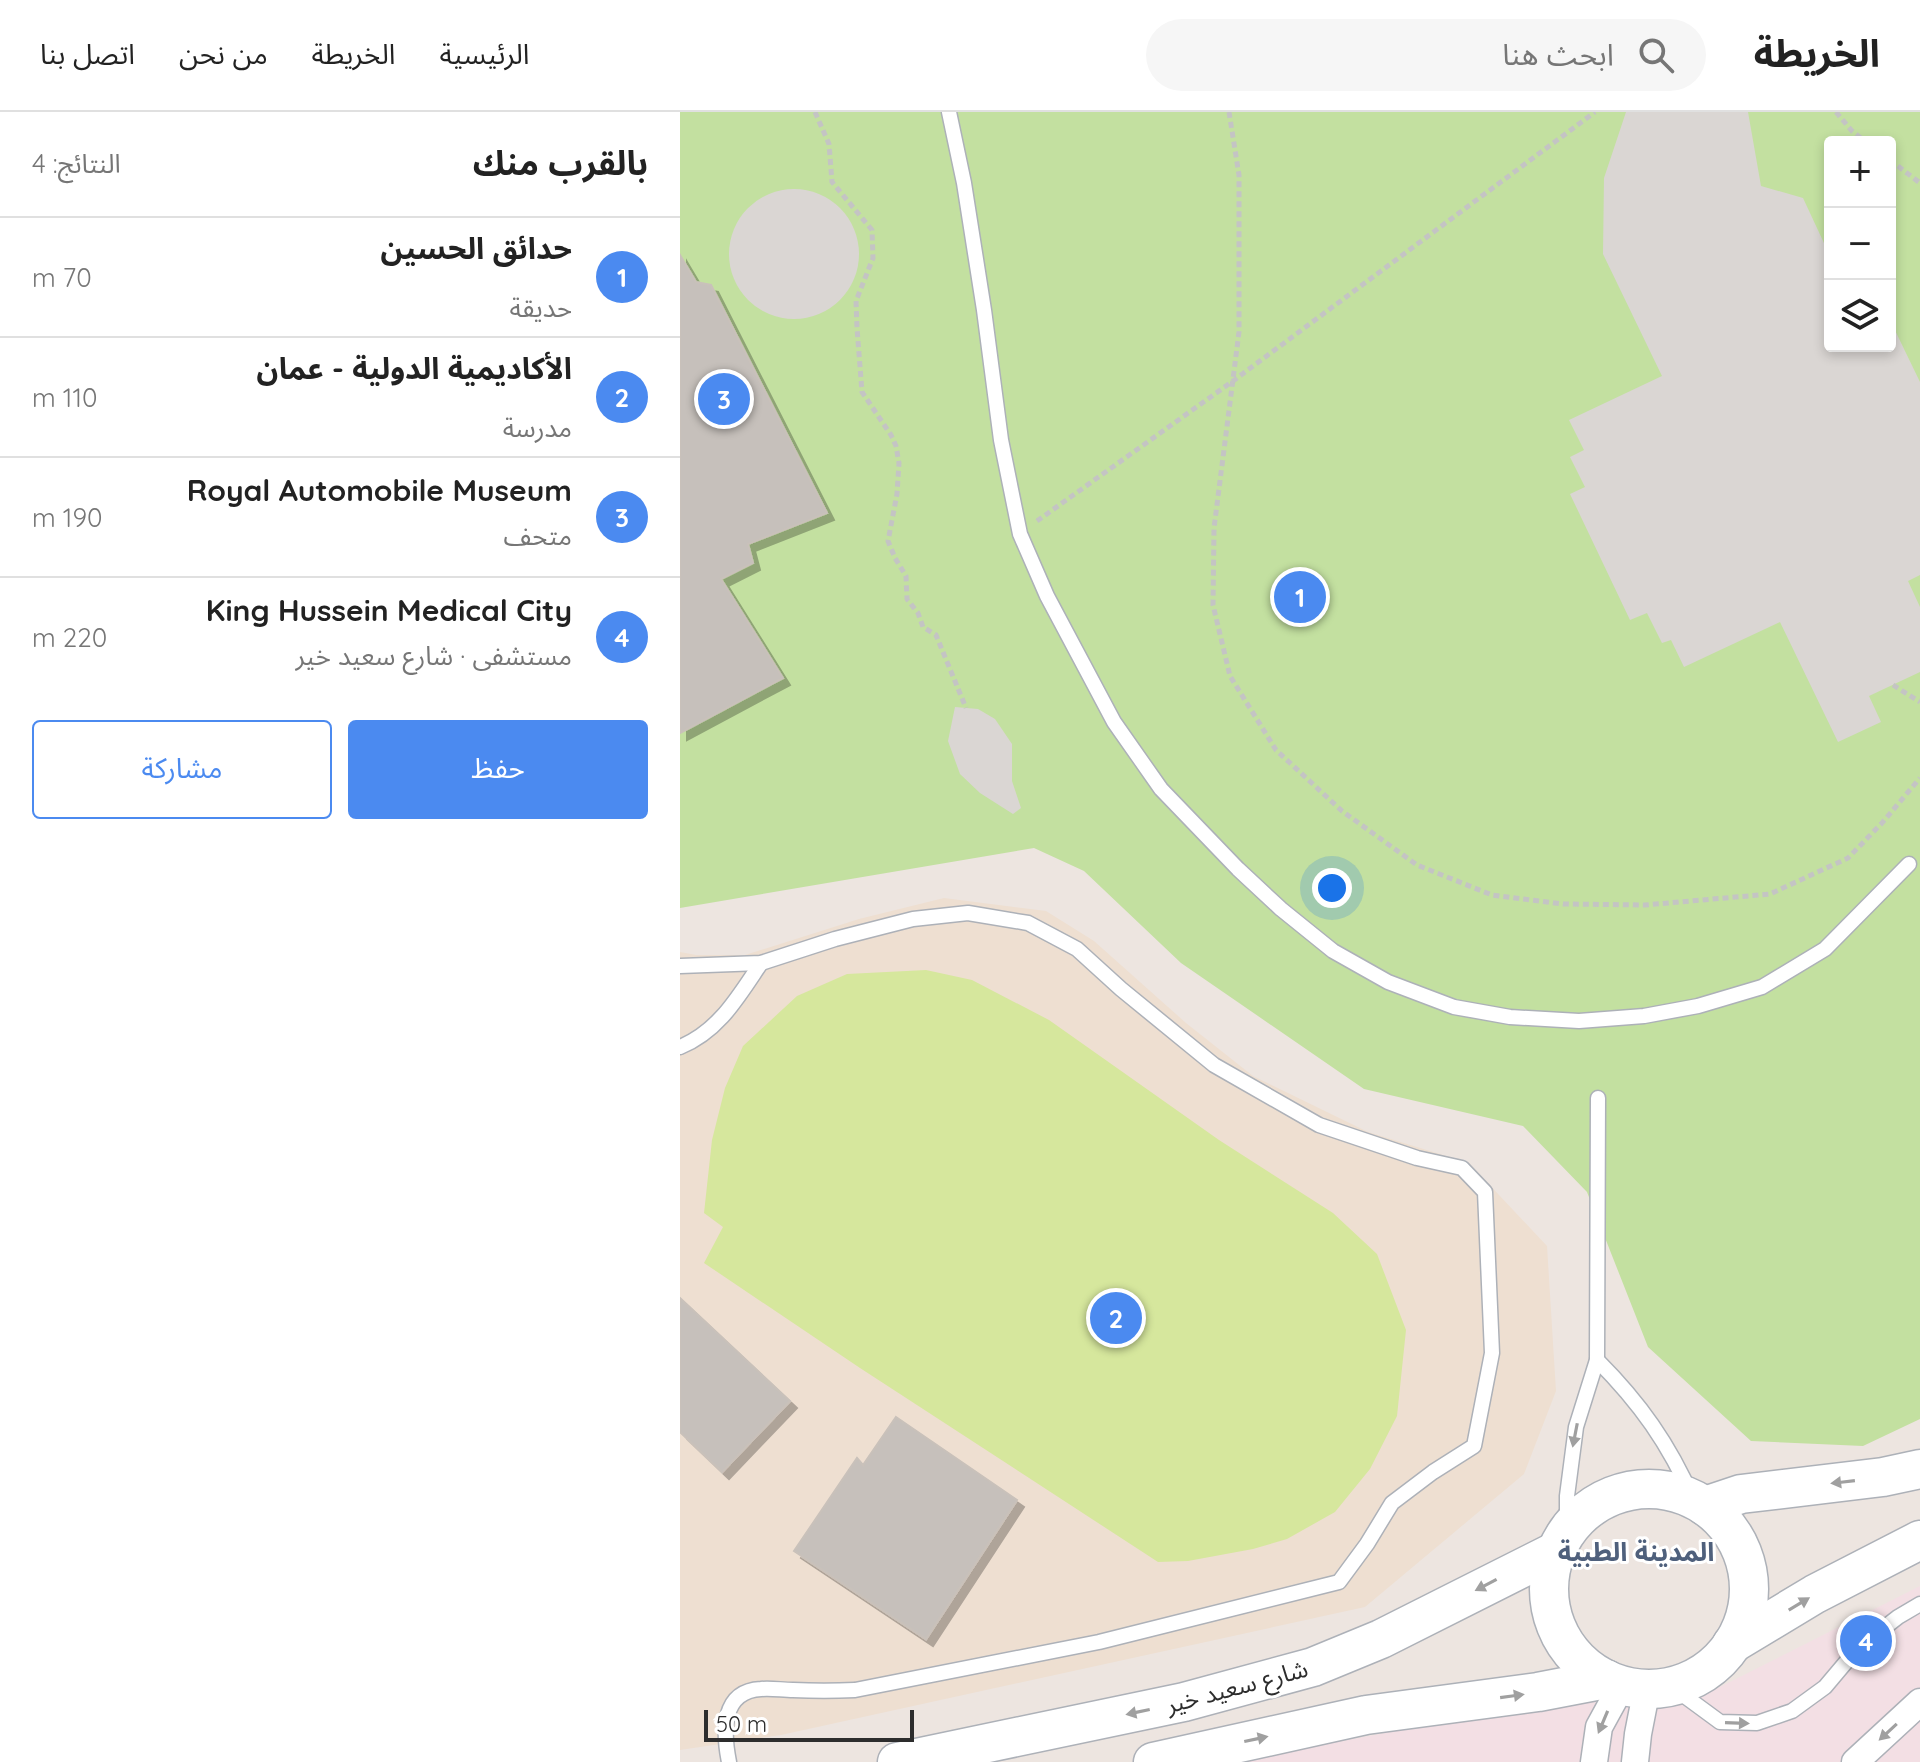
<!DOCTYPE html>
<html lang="ar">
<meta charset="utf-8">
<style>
:root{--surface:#fff;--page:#f6f6f6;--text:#222;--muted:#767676;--line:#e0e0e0;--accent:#4b8af0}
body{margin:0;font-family:Quicksand,"Noto Sans Arabic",sans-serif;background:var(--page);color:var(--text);direction:rtl}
.controls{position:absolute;right:24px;top:24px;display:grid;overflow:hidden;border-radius:8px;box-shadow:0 4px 12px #0003}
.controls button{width:72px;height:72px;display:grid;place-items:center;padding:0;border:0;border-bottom:2px solid var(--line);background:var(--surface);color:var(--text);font:40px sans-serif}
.scale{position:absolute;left:24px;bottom:20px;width:210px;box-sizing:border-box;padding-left:8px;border:4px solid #2d2d2d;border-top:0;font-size:22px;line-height:28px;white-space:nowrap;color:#2d2d2d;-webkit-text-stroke:6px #fff;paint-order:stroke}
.you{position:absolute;left:652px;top:776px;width:28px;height:28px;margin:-20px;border:6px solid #fff;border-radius:50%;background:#1a73e8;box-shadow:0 0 0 12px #1a73e833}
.badge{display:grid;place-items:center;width:52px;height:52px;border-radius:50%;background:var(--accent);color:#fff;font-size:26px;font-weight:700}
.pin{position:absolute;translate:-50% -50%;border:4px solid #fff;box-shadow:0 2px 8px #0006}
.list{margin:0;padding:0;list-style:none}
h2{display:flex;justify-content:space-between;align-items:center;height:104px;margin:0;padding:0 32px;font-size:34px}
h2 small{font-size:26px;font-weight:400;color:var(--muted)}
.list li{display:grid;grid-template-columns:52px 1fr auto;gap:24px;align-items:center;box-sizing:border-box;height:120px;padding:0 32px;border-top:2px solid var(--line)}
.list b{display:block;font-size:30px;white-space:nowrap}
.list p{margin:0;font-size:26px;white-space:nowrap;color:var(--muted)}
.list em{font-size:26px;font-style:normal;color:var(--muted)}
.actions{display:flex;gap:16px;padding:24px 32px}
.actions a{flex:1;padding:18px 0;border:2px solid var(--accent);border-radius:8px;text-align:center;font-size:28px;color:var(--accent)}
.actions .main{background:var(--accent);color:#fff}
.icon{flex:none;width:44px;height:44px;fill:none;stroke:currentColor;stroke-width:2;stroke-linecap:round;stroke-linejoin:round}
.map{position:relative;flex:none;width:1240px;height:1650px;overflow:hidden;direction:ltr}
header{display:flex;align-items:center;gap:48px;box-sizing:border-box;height:112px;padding:0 40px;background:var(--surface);border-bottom:2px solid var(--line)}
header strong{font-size:38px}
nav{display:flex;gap:44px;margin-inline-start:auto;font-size:28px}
.search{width:560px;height:72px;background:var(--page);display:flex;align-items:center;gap:20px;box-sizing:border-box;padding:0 28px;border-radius:44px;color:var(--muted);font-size:30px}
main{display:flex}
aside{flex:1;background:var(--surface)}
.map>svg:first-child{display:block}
.education{fill:#eedfd1}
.medical{fill:#f3dfe4}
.green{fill:#c3e0a0;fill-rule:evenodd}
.pitch{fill:#d6e79d}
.plaza{fill:#dad6d3}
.building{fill:#c6c0bb;stroke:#c9c1ba;stroke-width:2;filter:url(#shadow)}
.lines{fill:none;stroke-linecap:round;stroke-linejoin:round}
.lane-casing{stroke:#adb1b8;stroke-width:17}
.street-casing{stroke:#adb1b8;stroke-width:29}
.secondary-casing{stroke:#adb1b8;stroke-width:41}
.path{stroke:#c4c4c4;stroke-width:5;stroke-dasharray:6 4;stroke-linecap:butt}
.lane{stroke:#fff;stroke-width:14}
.street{stroke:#fff;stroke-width:26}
.secondary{stroke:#fff;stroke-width:38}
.oneway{fill:#a0a0a0}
.labels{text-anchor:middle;stroke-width:6;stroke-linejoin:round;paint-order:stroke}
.street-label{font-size:24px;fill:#2d2d2d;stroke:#fff}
.neighbourhood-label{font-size:26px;font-weight:bold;fill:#4f607c;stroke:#fff}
</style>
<header>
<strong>الخريطة</strong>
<div class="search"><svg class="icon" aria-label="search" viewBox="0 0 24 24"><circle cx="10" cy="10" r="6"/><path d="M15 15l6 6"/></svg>ابحث هنا</div>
<nav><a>الرئيسية</a><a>الخريطة</a><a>من نحن</a><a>اتصل بنا</a></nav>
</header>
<main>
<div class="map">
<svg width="1240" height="1650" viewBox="0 0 1240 1650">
<defs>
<filter id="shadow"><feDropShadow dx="7" dy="7" stdDeviation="0" flood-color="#0004"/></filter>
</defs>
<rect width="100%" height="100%" fill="#ede5e0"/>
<polygon class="education" points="264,786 366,799 414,829 506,911 573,964 688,1020 789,1051 867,1134 876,1279 844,1362 685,1495 101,1623 0,1638 0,840 16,843 65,843 179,807"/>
<polygon class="medical" points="1240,1474 1240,1650 550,1650 875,1589 1022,1584"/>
<path class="green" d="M0 0H1240V1307L1183 1334 1071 1329 968 1235 907 1080 843 1014 684 977 501 851 404 759 354 736 0 796ZM1150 30H1210V234H1150Z"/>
<polygon class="pitch" points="246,858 292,868 369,908 539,1028 653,1101 697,1142 726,1218 717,1304 690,1357 655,1400 607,1427 573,1437 508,1449 478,1450 180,1256 24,1151 43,1115 24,1101 32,1028 45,976 63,934 117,884 167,862"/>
<g class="plaza">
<polygon points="946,0 1068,0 1081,74 1123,86 1150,144 1150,234 1210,234 1210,208 1240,270 1240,463 1228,469 1240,495 1240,560 1189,584 1201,610 1158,630 1100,510 1004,555 991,528 982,531 967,501 950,508 890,382 905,375 890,345 904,338 889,308 982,264 923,142 924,66"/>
<circle cx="114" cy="142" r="65"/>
<polygon points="275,595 298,597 315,607 332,632 332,669 341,696 333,702 300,681 280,662 268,629"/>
</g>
<g class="building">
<polygon points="0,143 16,170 31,173 147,401 68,432 73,451 41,467 103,566 0,621"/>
<polygon points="0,1186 110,1289 42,1360 0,1320"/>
<polygon points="216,1305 337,1388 246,1527 114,1439 177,1346 183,1353"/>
</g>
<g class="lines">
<g class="lane-casing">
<g id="lane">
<polyline points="269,0 284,71 304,198 321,328 340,422 367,484 434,610 481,677 558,757 601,797 653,839 708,870 774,895 830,905 899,909 964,904 1018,894 1082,875 1145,837 1229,752"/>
<path d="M0 854 81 851 155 827 233 807 288 801 348 811 397 837 441 877 534 953 639 1013 737 1046 782 1056 805 1080 812 1241 794 1334 753 1360 712 1391 687 1432 659 1470 419 1530 175 1578C154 1579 134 1579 113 1578 102 1578 92 1576 81 1577 41 1579 43 1620 49 1650"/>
<path d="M0 935C39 919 58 885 81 851"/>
<path d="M917 1248C960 1291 989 1332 1013 1387"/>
<polyline points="887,1419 887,1384 896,1315 917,1248 918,986"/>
<polyline points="991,1574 1040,1610 1077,1611 1112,1599 1145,1575 1177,1537 1218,1505 1240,1492"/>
</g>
</g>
<g class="street-casing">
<g id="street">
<polyline points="914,1650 919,1615 942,1573"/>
<polyline points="955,1650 958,1622 967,1576"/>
<polyline points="1175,1650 1240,1590"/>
</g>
</g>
<g class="secondary-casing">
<g id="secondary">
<circle cx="969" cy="1477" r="100"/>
<polyline points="1025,1394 1061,1382 1203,1365 1240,1357"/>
<polyline points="1052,1532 1135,1482 1240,1428"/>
<polyline points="217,1650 504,1590 633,1555 701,1527 876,1439"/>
<polyline points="473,1650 686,1603 858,1580 926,1567"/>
</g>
</g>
<g class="path">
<polyline points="135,0 149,32 152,70 192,118 193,146 176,189 177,216 182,280 211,323 216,334 219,351 217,382 208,429 215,446 226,464 227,487 238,501 243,515 256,523 286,596"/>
<polyline points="549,0 559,63 559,220 534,416 533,493 550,564 596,638 662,699 737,753 812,783 883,792 965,793 1090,782 1168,746 1202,711 1240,666"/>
<polyline points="1156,0 1172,19 1186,30"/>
<polyline points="1210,48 1240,71"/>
<polyline points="357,409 553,269 915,0"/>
<polyline points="1213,573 1240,590"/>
</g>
<use href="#lane" class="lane"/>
<use href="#street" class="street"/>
<use href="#secondary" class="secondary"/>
</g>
<defs><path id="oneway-solid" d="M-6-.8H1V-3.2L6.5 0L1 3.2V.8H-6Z" transform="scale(2)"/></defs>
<g class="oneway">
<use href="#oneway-solid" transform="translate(895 1323) rotate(101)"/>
<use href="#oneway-solid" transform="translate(1163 1370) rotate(173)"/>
<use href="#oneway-solid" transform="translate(806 1473) rotate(152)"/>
<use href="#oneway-solid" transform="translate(1119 1492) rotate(-31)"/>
<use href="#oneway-solid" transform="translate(832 1584) rotate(-8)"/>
<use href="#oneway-solid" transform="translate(458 1600) rotate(168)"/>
<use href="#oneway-solid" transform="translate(923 1610) rotate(113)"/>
<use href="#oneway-solid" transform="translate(1057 1611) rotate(2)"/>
<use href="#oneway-solid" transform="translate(1208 1620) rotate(137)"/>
<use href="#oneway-solid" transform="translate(576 1627) rotate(-12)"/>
</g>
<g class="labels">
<g class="street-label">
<text transform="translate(557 1575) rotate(-15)" y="8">شارع سعيد خير</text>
</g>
<g class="neighbourhood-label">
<text x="956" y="1449">المدينة الطبية</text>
</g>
</g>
</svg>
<div class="controls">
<button>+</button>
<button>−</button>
<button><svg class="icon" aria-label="layers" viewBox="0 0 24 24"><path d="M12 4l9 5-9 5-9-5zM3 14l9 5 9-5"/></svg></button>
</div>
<div class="scale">50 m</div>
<div class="you"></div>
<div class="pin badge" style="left:620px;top:485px">1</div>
<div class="pin badge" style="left:436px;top:1206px">2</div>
<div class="pin badge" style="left:44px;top:287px">3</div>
<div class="pin badge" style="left:1186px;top:1529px">4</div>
</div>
<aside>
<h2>بالقرب منك<small>النتائج: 4</small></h2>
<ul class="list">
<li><span class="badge">1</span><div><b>حدائق الحسين</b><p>حديقة</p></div><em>70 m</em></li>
<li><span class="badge">2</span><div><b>الأكاديمية الدولية - عمان</b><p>مدرسة</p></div><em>110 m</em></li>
<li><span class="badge">3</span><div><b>Royal Automobile Museum</b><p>متحف</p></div><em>190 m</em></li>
<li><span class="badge">4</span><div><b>King Hussein Medical City</b><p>مستشفى · شارع سعيد خير</p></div><em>220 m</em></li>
</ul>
<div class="actions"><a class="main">حفظ</a><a>مشاركة</a></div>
</aside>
</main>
